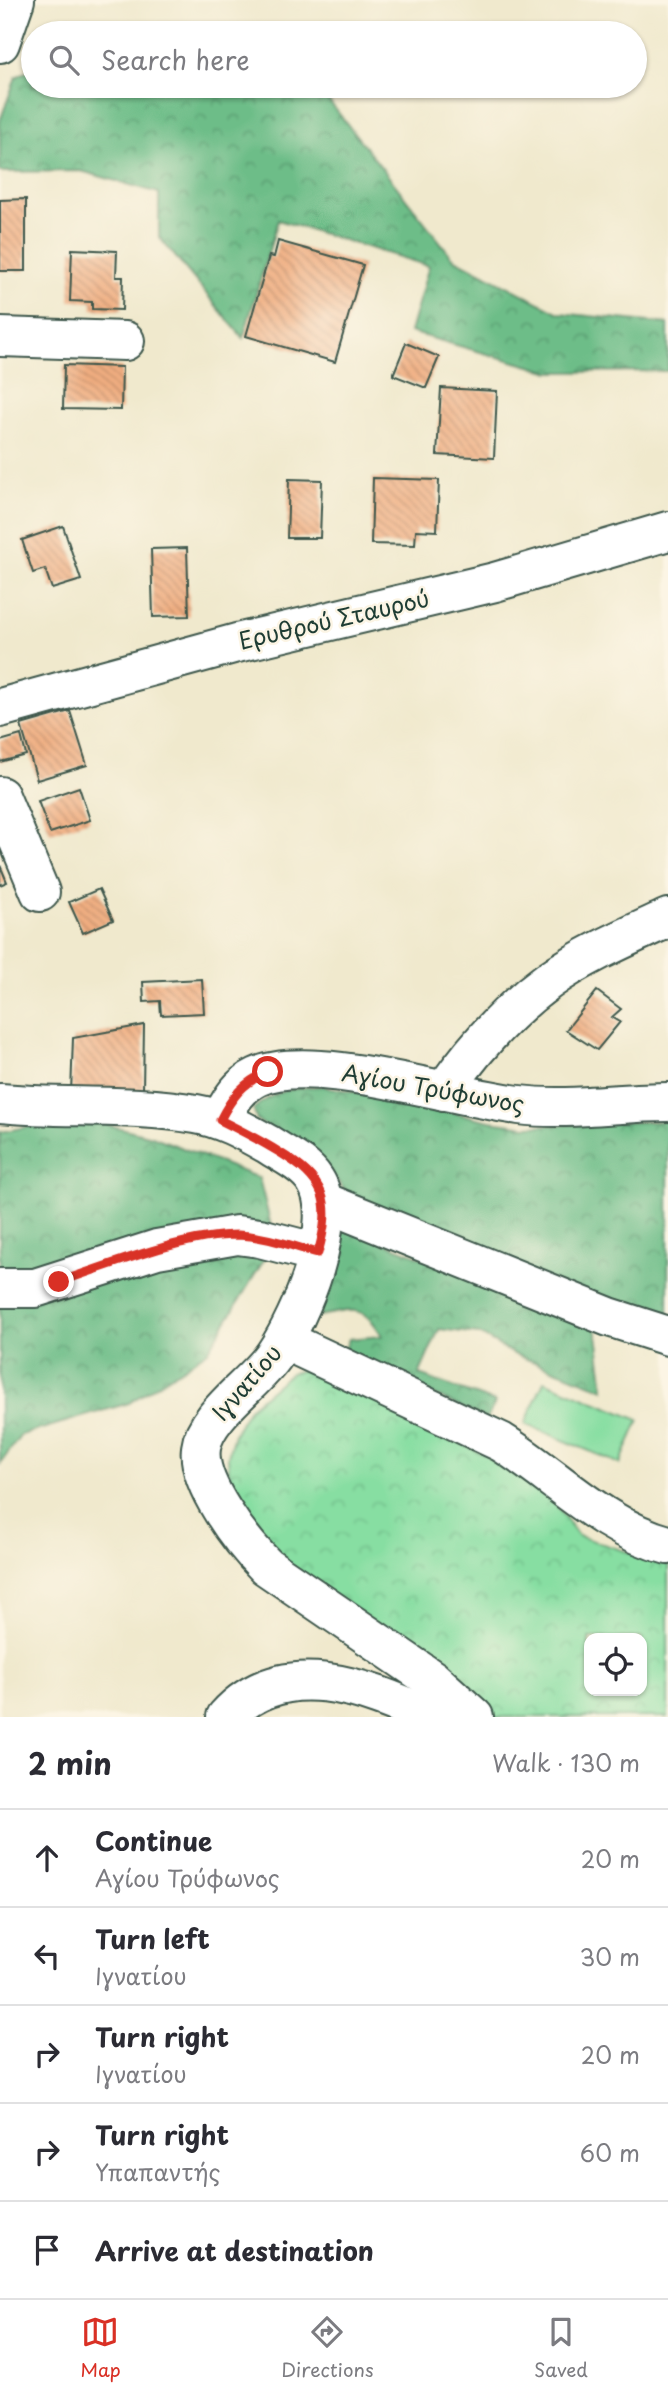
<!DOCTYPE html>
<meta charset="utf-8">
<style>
:root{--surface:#fff;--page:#f7f7f7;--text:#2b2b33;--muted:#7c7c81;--line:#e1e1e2;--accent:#d93025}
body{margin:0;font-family:"Playpen Sans",sans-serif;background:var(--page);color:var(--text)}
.controls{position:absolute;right:21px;bottom:21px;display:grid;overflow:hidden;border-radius:14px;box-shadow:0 2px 5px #0004}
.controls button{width:63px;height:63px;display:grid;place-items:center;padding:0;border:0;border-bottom:2px solid var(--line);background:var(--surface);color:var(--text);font:35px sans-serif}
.stop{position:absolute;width:21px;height:21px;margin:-16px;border:5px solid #d93025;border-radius:50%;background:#fff}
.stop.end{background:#d93025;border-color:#fff;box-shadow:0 2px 7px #0008}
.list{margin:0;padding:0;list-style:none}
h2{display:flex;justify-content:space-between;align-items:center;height:91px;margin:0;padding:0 28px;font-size:30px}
h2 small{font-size:23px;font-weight:400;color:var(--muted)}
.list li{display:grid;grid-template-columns:46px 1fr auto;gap:21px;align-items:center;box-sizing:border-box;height:98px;padding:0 28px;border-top:2px solid var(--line)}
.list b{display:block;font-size:26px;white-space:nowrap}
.list p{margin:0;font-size:23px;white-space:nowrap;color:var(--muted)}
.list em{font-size:23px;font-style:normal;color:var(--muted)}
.icon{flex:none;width:38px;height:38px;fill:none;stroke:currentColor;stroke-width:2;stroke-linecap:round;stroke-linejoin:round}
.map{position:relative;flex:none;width:668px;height:1717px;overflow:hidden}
.search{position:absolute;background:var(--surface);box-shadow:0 2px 5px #0004;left:21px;right:21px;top:21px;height:77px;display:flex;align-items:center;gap:18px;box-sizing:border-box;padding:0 24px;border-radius:38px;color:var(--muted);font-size:26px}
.sheet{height:581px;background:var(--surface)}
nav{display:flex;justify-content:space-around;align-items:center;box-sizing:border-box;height:98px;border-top:2px solid var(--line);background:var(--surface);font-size:19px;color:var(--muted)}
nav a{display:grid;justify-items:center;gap:4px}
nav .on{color:var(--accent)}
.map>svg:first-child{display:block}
.forest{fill:url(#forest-crowns);stroke:#467d5e;stroke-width:2}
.park{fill:url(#park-crowns);stroke:#538e6b;stroke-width:2;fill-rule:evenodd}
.garden{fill:#87dea2;stroke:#538e6b;stroke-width:2}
.building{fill:url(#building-back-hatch)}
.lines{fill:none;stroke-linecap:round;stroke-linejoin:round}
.minor-casing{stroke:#3e574b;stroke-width:42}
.minor{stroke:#fff;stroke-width:38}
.route{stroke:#d93025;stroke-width:9}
.labels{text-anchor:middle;stroke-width:5;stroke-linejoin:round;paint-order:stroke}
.street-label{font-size:23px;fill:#1f3d34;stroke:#fcf5e5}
</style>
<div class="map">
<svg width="668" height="1717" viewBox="0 0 668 1717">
<defs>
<pattern id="forest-crowns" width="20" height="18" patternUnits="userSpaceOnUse" patternTransform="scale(1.75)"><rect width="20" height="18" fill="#6dbd88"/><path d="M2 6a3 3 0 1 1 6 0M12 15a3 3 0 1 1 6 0" fill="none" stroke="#599b70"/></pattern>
<pattern id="park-crowns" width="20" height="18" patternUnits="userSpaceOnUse" patternTransform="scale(1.75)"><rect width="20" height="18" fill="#87dea2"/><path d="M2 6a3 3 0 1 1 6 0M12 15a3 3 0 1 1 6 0" fill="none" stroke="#74bf8c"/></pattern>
<pattern id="building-back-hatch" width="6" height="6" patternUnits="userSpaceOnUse" patternTransform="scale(1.75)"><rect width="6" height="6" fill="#f0ad80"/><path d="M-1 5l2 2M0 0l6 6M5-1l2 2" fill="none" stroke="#c28e6a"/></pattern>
</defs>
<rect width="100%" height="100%" fill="#fcf5e5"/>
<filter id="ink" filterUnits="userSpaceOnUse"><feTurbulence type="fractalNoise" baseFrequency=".0143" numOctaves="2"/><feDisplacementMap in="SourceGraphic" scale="14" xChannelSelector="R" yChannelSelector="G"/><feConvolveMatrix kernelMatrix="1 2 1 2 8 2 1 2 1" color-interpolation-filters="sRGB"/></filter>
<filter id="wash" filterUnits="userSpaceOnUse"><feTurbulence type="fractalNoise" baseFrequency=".00686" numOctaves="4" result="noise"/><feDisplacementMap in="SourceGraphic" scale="28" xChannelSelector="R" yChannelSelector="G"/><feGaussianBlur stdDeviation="1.57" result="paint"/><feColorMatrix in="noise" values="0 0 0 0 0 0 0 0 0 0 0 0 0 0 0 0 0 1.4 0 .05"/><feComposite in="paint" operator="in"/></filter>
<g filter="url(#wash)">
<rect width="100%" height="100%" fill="#f0e9cd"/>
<g class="forest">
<polygon points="33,68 33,86 317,86 453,258 559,313 668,324 668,371 551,372 410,332 429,266 278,220 243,338 159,237 159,193 81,171 0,172 0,121 16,77"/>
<path d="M322 1086 404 1101 490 1121 527 1126 668 1121V1328L347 1197C334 1164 286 1140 257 1120L253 1109C275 1090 293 1088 322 1086Z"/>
<polygon points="77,1117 152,1136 259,1178 275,1242 208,1351 129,1403 21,1435 0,1464 0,1132"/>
<path d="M344 1227 596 1326 604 1389 514 1354 479 1334 439 1329 419 1375 495 1402 487 1419 343 1354 349 1339 382 1336C364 1304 353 1309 320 1316L331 1264Z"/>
</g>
<path class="park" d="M308 1369 340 1381 542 1484 578 1536 668 1565V1717H492L276 1564 236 1498 229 1476 228 1456 234 1434 249 1408 291 1373ZM589 1638H642V1691H589Z"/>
<polygon class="garden" points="544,1381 639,1420 620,1464 525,1424"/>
<g id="blocks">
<g class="building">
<polygon points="26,199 26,271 0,271 0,200"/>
<polygon points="278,241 363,265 335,362 246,336 269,256 274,257"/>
<polygon points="72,249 117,251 116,277 123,277 122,310 92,309 92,302 70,301"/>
<polygon points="406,343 439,357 426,388 393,375"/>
<polygon points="64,365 122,367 121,410 63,409"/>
<polygon points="441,388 497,391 494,458 437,455"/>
<polygon points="373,478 439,480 437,531 416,530 415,545 371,544"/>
<polygon points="289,479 322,480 320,538 287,538"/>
<polygon points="63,526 81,580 52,589 45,569 33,573 22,540"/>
<polygon points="187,548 189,616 153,617 151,549"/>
<polygon points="70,711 87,765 37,780 21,725"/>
<polygon points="21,735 26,755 0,762 0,741"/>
<polygon points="79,787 90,820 50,833 38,801"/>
<polygon points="0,865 7,882 0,885"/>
<polygon points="99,889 113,920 83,933 69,902"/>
<polygon points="202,979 204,1013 161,1015 160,1001 144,1002 143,982"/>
<polygon points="597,991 621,1009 612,1017 620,1022 597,1050 566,1030"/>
<polygon points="144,1025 143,1091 71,1093 73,1038"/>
</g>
</g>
</g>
<g filter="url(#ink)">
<use href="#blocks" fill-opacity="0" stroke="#3e574b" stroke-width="2"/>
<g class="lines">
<g class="minor-casing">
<g id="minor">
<polyline points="0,43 15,0"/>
<polyline points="0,337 125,341"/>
<polyline points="0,708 237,643 495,582 668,531"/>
<polyline points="0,796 40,892"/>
<path d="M444 1091C472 1051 508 1010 548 981 585 955 627 937 668 918"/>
<path d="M0 1103C65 1109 131 1103 196 1114 222 1118 246 1132 269 1145 284 1155 305 1164 315 1180 342 1221 300 1317 275 1354 256 1383 205 1414 201 1448 196 1483 242 1542 266 1566L433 1680 474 1717"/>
<path d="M220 1120C230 1102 238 1086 257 1077 310 1051 457 1098 519 1105 568 1111 619 1102 668 1102"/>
<polyline points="324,1202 609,1317 668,1336"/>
<polyline points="0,1288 35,1288 157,1249 237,1235 260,1238 318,1253"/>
<path d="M284 1340 501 1442C557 1477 603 1528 668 1545"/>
<path d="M226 1717C283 1654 366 1688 430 1717"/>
</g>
</g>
<use href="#minor" class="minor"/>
</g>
</g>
<g class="lines" filter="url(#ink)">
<path class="route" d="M59 1282C111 1265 183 1235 238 1235 265 1236 292 1246 318 1253 333 1200 325 1180 279 1152 260 1140 240 1130 220 1120 232 1097 243 1082 268 1072"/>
</g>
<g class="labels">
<g class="street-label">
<text transform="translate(334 620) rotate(-13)" y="8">Ερυθρού Σταυρού</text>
<text transform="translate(433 1089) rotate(10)" y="8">Αγίου Τρύφωνος</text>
<text transform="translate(247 1383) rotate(-49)" y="8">Ιγνατίου</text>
</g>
</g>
</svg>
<div class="controls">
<button><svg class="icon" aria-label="locate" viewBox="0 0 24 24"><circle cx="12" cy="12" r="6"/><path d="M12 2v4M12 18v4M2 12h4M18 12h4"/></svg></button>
</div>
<div class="stop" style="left:268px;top:1072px"></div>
<div class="stop end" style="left:59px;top:1282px"></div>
<div class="search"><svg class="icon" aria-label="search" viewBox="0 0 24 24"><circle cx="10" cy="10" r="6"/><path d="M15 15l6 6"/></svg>Search here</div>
</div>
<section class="sheet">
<h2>2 min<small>Walk · 130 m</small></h2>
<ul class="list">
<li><svg class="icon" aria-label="ahead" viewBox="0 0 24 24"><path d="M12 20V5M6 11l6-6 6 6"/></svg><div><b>Continue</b><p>Αγίου Τρύφωνος</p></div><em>20 m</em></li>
<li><svg class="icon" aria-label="left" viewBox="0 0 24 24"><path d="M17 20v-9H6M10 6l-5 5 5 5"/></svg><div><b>Turn left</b><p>Ιγνατίου</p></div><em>30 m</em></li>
<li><svg class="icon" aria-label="right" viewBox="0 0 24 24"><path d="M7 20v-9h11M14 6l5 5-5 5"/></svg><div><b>Turn right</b><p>Ιγνατίου</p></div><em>20 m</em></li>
<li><svg class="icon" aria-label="right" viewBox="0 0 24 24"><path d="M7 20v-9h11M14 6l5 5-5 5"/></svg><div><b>Turn right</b><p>Υπαπαντής</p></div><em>60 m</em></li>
<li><svg class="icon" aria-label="arrive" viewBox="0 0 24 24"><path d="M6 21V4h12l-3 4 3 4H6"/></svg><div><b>Arrive at destination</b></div></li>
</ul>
</section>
<nav>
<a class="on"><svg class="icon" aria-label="map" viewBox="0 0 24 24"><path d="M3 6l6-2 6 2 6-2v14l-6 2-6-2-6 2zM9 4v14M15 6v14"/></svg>Map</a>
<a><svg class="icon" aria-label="directions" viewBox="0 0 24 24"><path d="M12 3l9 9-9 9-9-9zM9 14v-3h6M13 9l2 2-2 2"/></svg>Directions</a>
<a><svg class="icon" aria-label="saved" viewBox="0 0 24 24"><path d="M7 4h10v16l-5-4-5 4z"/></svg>Saved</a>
</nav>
